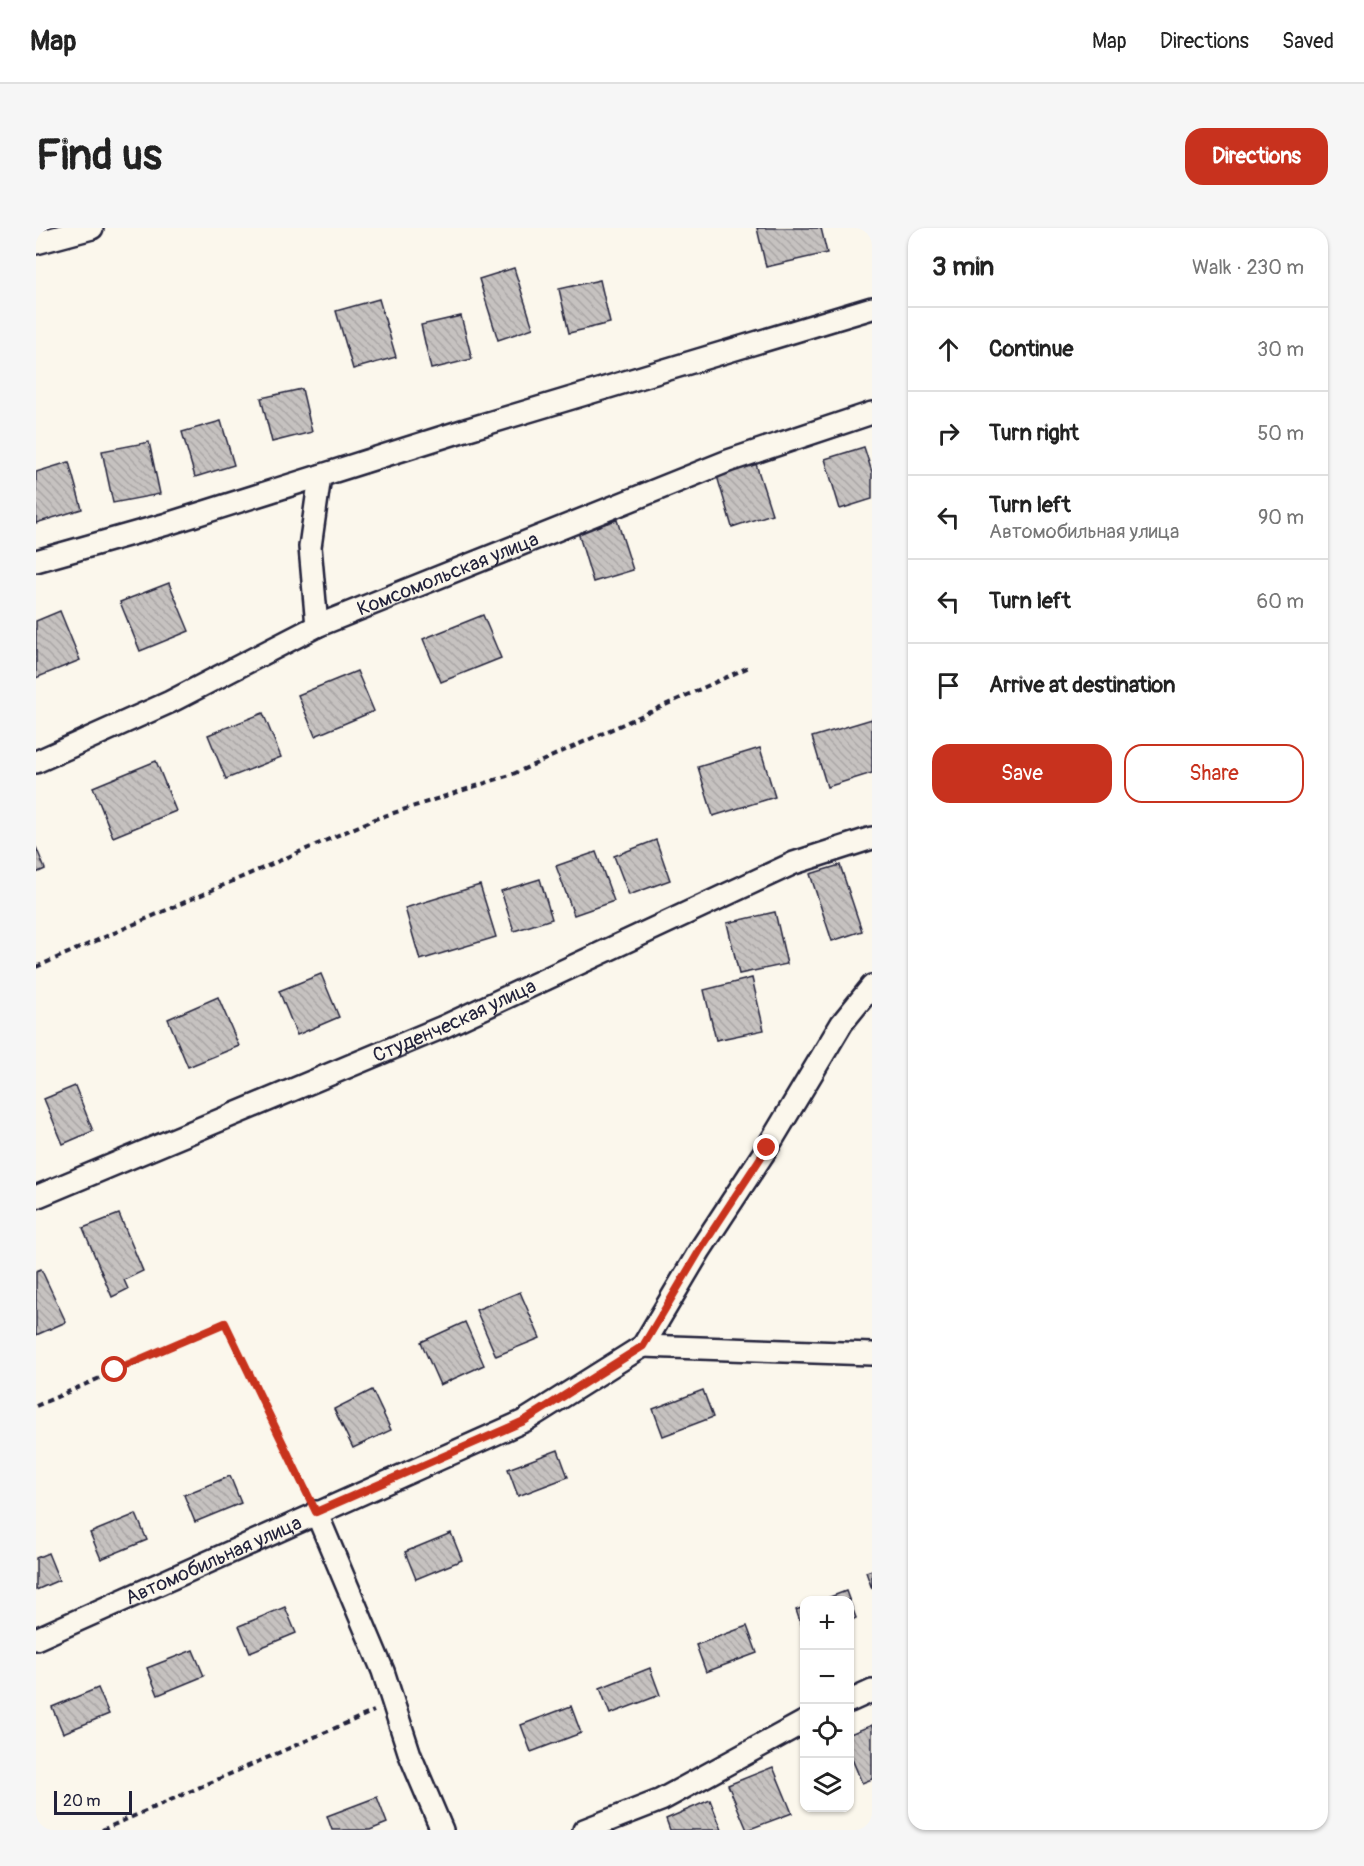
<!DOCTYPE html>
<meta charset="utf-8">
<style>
:root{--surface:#fff;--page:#f6f6f6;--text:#222;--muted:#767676;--line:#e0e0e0;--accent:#c8321e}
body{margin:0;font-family:Pangolin,sans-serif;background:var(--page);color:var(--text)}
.controls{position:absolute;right:18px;bottom:18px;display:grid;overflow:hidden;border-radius:12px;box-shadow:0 2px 4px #0004}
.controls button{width:54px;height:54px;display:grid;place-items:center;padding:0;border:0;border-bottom:2px solid var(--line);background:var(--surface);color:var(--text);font:30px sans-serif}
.scale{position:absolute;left:18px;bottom:15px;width:78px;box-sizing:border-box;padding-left:6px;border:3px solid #22223b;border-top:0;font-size:16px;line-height:21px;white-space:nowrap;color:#22223b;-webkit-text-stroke:4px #fbf7ec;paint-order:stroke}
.stop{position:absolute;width:18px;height:18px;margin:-14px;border:4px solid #c8321e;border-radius:50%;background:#fff}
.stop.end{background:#c8321e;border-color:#fff;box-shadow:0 2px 6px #0008}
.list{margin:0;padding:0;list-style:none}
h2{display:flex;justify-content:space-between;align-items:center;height:78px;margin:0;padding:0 24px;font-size:26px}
h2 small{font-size:20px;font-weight:400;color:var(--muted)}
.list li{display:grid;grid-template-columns:39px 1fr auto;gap:18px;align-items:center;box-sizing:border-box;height:84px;padding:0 24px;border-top:2px solid var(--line)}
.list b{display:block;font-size:22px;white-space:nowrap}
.list p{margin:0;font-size:20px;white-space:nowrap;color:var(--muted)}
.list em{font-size:20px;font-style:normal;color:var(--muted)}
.actions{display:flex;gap:12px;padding:18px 24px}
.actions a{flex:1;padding:14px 0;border:2px solid var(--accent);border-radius:18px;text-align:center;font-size:21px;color:var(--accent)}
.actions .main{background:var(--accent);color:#fff}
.icon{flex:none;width:33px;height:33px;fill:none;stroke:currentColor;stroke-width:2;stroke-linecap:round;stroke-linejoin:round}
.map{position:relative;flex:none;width:836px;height:1602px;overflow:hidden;border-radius:18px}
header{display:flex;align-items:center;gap:36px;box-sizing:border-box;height:84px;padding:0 30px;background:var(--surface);border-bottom:2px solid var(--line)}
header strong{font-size:28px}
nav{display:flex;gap:33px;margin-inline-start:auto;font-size:21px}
.intro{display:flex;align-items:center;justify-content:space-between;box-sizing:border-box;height:144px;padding:0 36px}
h1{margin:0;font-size:42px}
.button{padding:15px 27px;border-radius:18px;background:var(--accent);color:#fff;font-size:21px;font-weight:700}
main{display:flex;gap:36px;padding:0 36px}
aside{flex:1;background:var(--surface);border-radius:18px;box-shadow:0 2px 4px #0004}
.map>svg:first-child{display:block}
.building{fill:url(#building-back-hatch);stroke:#22223b;stroke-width:1.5}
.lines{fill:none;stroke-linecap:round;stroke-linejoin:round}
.minor-casing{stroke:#22223b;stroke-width:26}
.path{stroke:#22223b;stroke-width:4;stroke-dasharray:6 4.5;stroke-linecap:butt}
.minor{stroke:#fbf7ec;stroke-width:21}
.route{stroke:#c8321e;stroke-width:8}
.labels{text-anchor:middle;stroke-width:4.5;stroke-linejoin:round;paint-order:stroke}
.street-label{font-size:20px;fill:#22223b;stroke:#fbf7ec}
</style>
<header>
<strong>Map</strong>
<nav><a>Map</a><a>Directions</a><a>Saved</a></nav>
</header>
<div class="intro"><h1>Find us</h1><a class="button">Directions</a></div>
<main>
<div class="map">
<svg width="836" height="1602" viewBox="0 0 836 1602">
<defs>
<pattern id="building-back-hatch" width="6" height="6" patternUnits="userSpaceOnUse" patternTransform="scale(1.5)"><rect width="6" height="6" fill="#c6c2c0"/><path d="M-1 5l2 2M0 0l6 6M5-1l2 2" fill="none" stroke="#aaa6a6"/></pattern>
</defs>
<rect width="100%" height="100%" fill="#fbf7ec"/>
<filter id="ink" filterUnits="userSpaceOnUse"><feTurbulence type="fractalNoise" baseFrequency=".0167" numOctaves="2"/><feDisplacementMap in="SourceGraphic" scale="12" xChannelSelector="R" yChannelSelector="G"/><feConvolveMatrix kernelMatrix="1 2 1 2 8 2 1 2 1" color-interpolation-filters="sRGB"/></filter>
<g filter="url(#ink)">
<g class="building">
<polygon points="721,0 785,0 791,25 730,39"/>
<polygon points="478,40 497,100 462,112 443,51"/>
<polygon points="564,52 574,95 533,105 523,61"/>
<polygon points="343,71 360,129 317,141 300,83"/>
<polygon points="425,88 436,131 395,141 385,97"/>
<polygon points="266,161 276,204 236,214 225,170"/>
<polygon points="185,193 198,237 159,249 146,204"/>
<polygon points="113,214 124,266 77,275 66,223"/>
<polygon points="828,219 836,244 836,271 804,281 789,231"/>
<polygon points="33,234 46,281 0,295 0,244"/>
<polygon points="720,236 736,286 696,299 681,248"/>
<polygon points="581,292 597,342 557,354 542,304"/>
<polygon points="133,355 153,403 104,423 84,374"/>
<polygon points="24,383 44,432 0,450 0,393"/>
<polygon points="447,387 465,430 405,454 387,411"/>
<polygon points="321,443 338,483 279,508 262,467"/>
<polygon points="227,485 245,529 190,551 172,507"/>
<polygon points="836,491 836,545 791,559 776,509"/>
<polygon points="724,520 739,569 677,588 662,539"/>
<polygon points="120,533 140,583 77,609 57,559"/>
<polygon points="620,612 634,652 593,667 578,628"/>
<polygon points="0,619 9,641 0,645"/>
<polygon points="560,624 578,673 538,687 520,638"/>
<polygon points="804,637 826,703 796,713 774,646"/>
<polygon points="504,651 516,691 478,703 465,663"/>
<polygon points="444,657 460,709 384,732 369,680"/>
<polygon points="739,684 751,736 703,746 691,695"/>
<polygon points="285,746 303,789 261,807 243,763"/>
<polygon points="716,750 728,802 680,812 668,762"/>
<polygon points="182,769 203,818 152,839 132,791"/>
<polygon points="39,858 57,903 27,916 8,871"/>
<polygon points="83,986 107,1043 88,1052 92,1061 76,1069 47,1000"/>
<polygon points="5,1041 30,1094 0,1107 0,1043"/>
<polygon points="484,1064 504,1110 460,1128 440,1082"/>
<polygon points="429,1094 448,1137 404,1157 385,1114"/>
<polygon points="336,1162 355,1202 317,1220 298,1181"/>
<polygon points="667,1162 677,1189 627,1208 617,1181"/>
<polygon points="522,1222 532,1249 482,1268 472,1241"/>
<polygon points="194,1248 205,1275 159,1294 148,1267"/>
<polygon points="100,1286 111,1312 65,1331 54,1305"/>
<polygon points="415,1305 426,1332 380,1351 369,1324"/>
<polygon points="12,1325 23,1352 0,1362 0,1330"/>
<polygon points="836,1342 836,1361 830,1344"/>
<polygon points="810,1363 820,1390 814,1393 814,1372 786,1372"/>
<polygon points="249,1379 260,1405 214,1424 203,1398"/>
<polygon points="768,1379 768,1405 760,1382"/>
<polygon points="711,1398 721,1425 670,1444 660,1417"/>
<polygon points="157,1422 168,1448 122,1467 111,1440"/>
<polygon points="614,1440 624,1467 574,1486 564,1460"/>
<polygon points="62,1460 73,1486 27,1505 16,1479"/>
<polygon points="535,1478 545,1505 495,1524 485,1497"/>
<polygon points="836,1497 836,1551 826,1555 814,1526 814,1506"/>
<polygon points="737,1539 756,1585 711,1602 692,1557"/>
<polygon points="341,1569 351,1595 334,1602 296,1602 291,1588"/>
<polygon points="674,1572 686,1602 634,1602 630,1591"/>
</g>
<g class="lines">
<g class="minor-casing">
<g id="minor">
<polyline points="0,15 56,0"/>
<polyline points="0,333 131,296 426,203 836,80"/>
<polyline points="281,398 274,319 284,248"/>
<path id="s1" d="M0 534 134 474 281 398 692 233 836 185"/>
<path id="s2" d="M0 969 407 799 758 635 836 610"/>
<polyline points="607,1118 836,1126"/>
<polyline points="280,1284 347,1443 374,1527 406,1602"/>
<path id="s3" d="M0 1411 488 1193 607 1118 664 1022 731 920 806 795 836 758"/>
<polyline points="814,1473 836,1463"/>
<polyline points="548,1602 625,1572 768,1494"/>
</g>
</g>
<g class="path">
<polyline points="0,739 339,591 477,546 715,438"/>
<polyline points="0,1178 189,1095 271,1265"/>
<polyline points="66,1602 338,1483"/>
</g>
<use href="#minor" class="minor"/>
</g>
</g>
<g class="lines" filter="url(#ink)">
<polyline class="route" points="79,1142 189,1095 280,1284 488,1193 607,1118 664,1022 731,920"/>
</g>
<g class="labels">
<g class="street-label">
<text dy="7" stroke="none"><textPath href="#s1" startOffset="453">Комсомольская улица</textPath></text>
<text dy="7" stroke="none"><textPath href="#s2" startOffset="454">Студенческая улица</textPath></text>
<text dy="7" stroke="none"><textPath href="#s3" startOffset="194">Автомобильная улица</textPath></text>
</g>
</g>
</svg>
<div class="controls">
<button>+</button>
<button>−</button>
<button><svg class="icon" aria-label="locate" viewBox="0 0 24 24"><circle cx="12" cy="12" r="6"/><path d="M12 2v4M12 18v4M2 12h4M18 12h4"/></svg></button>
<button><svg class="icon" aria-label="layers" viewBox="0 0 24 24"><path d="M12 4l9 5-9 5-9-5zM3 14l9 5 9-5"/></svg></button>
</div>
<div class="scale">20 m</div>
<div class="stop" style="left:79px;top:1142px"></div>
<div class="stop end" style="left:731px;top:920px"></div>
</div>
<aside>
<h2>3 min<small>Walk · 230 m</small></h2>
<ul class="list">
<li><svg class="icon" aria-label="ahead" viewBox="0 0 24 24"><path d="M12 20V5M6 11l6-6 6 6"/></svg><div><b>Continue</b></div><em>30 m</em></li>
<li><svg class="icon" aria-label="right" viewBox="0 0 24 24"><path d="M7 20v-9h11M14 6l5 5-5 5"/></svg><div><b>Turn right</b></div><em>50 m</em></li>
<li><svg class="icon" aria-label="left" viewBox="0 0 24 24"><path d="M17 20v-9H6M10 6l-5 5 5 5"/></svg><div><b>Turn left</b><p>Автомобильная улица</p></div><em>90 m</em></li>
<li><svg class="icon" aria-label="left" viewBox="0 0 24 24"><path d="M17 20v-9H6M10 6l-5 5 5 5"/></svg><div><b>Turn left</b></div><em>60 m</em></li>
<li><svg class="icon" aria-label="arrive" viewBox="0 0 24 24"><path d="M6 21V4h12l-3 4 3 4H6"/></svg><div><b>Arrive at destination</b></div></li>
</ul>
<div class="actions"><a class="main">Save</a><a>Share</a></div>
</aside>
</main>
